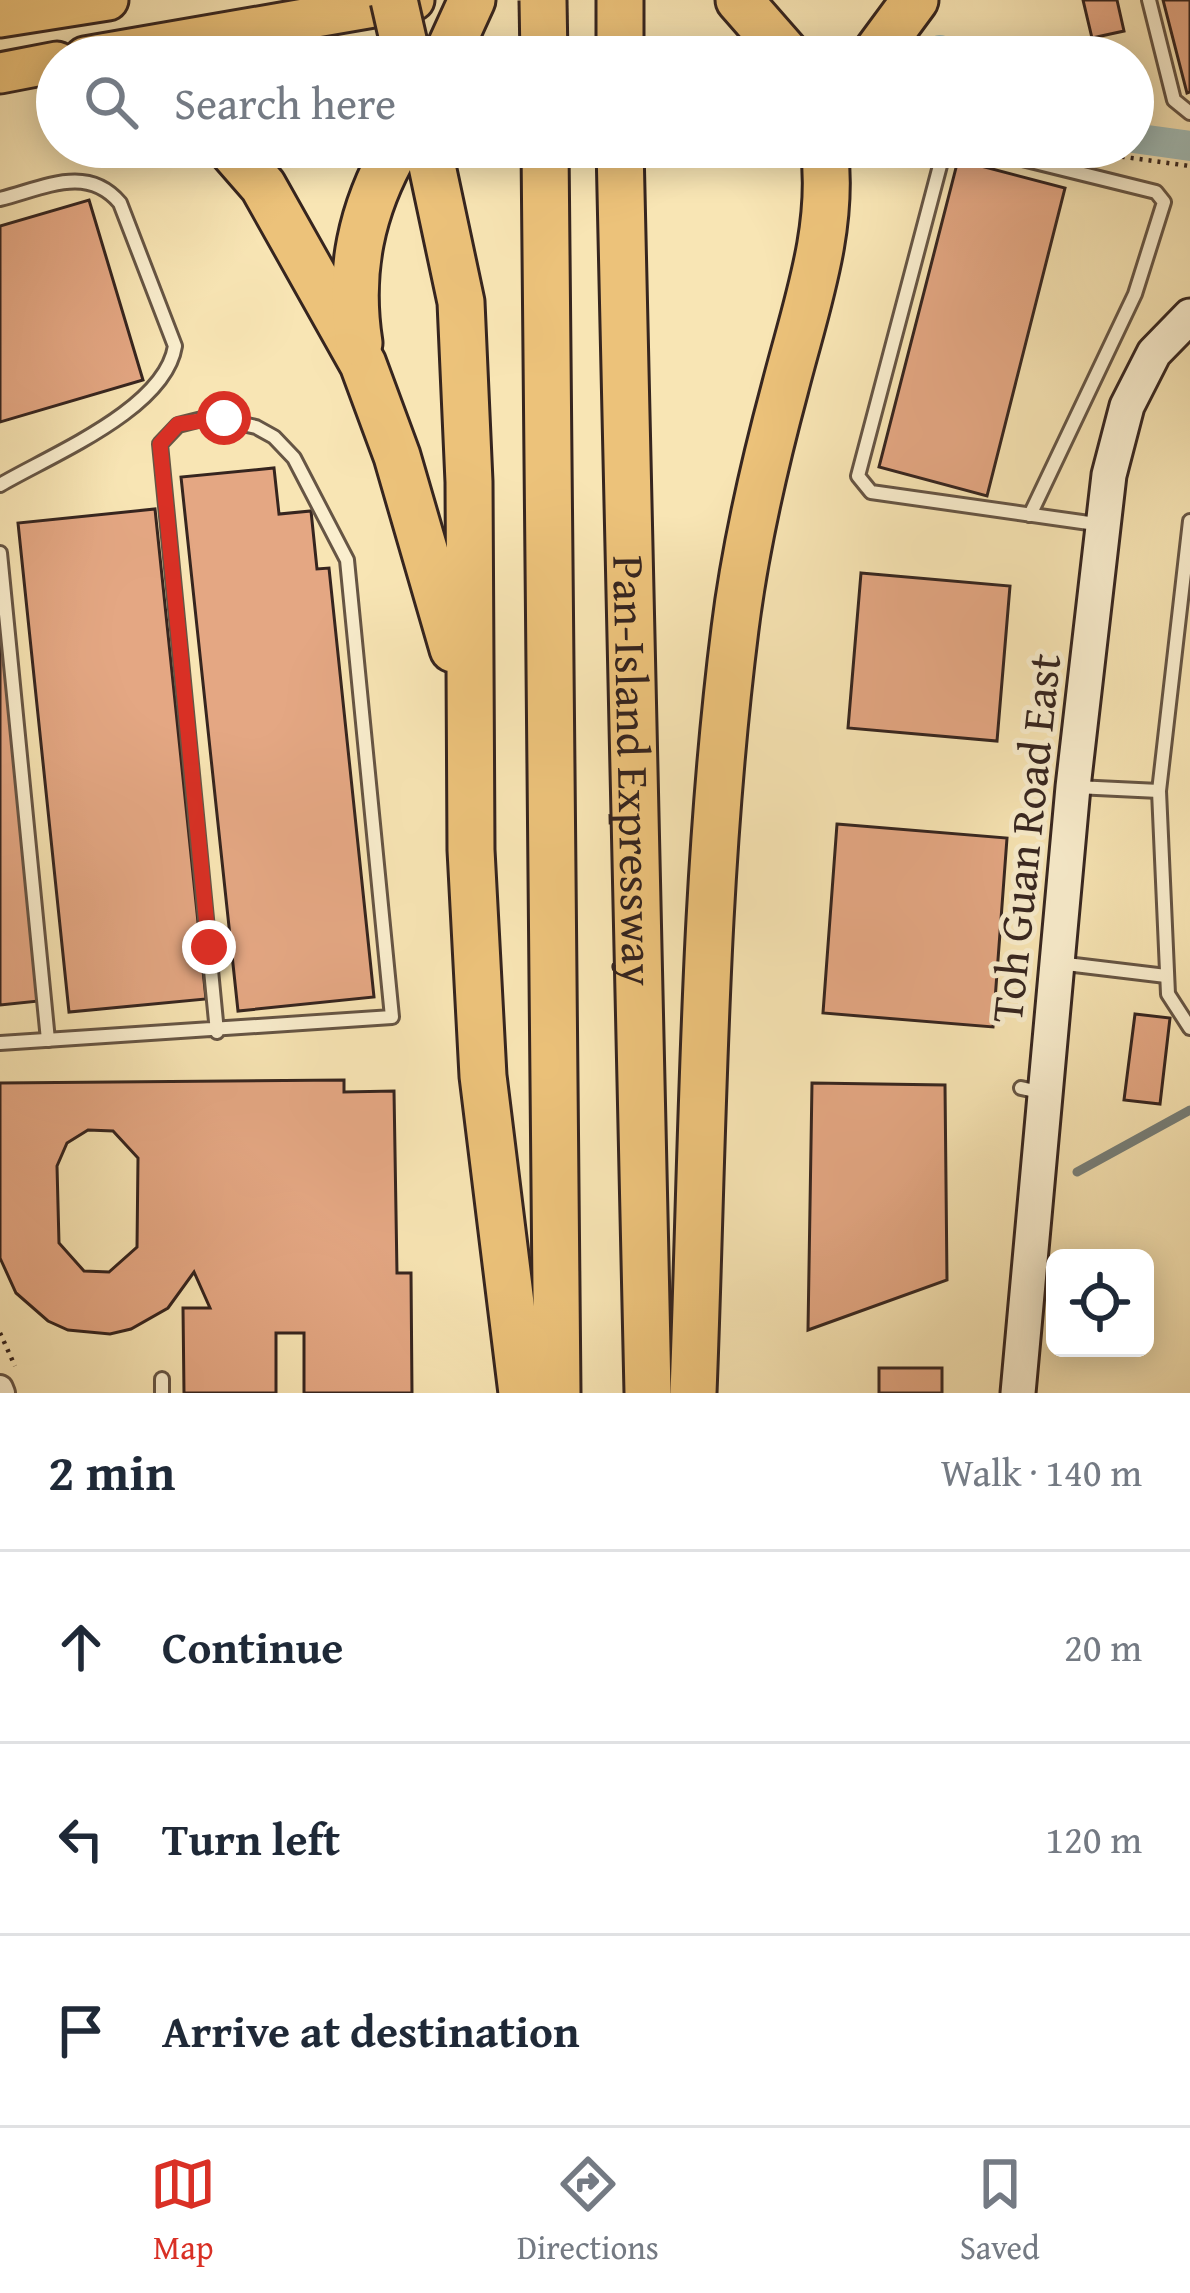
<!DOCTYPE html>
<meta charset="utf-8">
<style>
:root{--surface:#fff;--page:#f6f6f7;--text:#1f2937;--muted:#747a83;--line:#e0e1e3;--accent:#d93025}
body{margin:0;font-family:"Gentium Book Plus",serif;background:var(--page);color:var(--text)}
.controls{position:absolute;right:36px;bottom:36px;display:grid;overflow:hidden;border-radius:18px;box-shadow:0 6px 30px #0003}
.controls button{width:108px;height:108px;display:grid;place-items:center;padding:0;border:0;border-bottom:3px solid var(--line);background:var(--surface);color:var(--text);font:60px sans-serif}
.stop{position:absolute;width:36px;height:36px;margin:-27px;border:9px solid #d93025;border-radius:50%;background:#fff}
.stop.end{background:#d93025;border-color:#fff;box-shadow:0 3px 12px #0008}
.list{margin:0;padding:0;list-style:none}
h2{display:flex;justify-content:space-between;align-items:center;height:156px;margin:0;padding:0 48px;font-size:51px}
h2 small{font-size:39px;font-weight:400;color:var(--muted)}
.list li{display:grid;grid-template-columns:78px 1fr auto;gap:36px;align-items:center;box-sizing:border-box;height:192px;padding:0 48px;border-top:3px solid var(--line)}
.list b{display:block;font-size:45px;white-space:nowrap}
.list em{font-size:39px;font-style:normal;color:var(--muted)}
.icon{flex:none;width:66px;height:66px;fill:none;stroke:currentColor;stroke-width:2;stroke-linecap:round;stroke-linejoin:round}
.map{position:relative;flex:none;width:1190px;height:1393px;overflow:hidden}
.search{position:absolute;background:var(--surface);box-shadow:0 6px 30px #0003;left:36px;right:36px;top:36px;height:132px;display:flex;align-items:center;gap:30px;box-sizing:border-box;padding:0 42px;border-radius:66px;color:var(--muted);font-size:45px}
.sheet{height:732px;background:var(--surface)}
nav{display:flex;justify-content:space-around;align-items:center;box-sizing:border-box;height:168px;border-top:3px solid var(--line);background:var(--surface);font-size:33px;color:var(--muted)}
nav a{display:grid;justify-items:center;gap:6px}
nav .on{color:var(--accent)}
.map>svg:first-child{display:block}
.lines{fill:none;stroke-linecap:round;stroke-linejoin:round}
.stream{stroke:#77807b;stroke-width:9}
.canal{stroke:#a2bdb8;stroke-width:30}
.building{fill:#e4a783;stroke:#36251f;stroke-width:3;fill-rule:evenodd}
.lane-casing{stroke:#654;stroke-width:18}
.street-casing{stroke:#654;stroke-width:30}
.secondary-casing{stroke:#36251f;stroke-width:39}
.primary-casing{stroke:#36251f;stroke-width:45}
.highway-casing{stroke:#36251f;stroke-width:51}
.path{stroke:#36251f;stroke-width:4.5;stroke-dasharray:3 6;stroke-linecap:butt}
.lane{stroke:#faeece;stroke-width:12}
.street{stroke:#faeece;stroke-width:24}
.secondary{stroke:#faeece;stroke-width:33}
.primary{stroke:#ecc27a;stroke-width:39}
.highway{stroke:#ecc27a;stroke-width:45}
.highway-bridge-casing{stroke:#36251f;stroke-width:51;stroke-linecap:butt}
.highway-bridge{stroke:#ecc27a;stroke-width:45}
.route{stroke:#d93025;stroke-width:15}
.labels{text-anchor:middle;stroke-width:10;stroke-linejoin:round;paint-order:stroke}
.street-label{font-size:45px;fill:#36251f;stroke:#faeece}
</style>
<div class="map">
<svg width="1190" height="1393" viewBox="0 0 1190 1393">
<rect width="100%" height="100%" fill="#f8e5b4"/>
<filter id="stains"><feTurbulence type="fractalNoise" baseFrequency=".00167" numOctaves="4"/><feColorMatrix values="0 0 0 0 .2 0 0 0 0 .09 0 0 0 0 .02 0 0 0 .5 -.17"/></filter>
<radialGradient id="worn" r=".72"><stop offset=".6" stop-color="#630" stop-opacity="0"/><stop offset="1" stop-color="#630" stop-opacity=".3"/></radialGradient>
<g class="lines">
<polyline class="stream" points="1077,1172 1190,1110"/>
<g class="canal">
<polyline points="940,50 948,57"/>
<polyline points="1133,138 1190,146"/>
</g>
</g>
<g class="building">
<polygon points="1083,0 1117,0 1124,31 1092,38"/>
<polygon points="1163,0 1190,0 1190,92 1187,93"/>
<polygon points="958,160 1065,188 987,496 879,467"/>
<polygon points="89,200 143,380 0,422 0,226"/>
<polygon points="274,468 279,514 311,511 317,569 329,568 374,997 238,1011 181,477"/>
<polygon points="155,509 206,999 69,1012 18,523"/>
<polygon points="861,573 1010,586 997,741 848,728"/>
<polygon points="0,610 39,1001 0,1005"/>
<polygon points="837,824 1007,838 993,1027 823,1013"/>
<polygon points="1135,1014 1170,1018 1160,1104 1124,1100"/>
<path d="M344 1080V1092L394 1091 397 1273H411L412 1393H304V1333H276V1393H184L183 1308H210L194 1272 168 1308 131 1329 110 1334 68 1330 48 1321 16 1293 0 1258V1083ZM88 1130 113 1131 138 1158 137 1247 109 1272 84 1271 59 1243 57 1166 67 1143Z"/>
<polygon points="812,1083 945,1085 947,1280 808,1330"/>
<rect x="879" y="1368" width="63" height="25"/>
</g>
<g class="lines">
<g class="lane-casing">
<g id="lane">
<polyline points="1149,0 1174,100 1190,113"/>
<polyline points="951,147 942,158 858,476 871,492 1103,525"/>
<polyline points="974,147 1156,192 1164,202 1135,294 1030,515"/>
<path d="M0 199C44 188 87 164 120 203L175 346C165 409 53 454 0 485"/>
<polyline points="1190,521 1159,791 1168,994 1190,1028"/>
<polyline points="0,553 48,1040"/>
<polyline points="1076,787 1159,791"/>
<polyline points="1058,963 1166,976"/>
<polyline points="0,1043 392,1017 347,560 294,458 274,437 256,427 210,417 178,425 160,444 217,1032"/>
<polyline points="1021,1088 1044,1093"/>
<polyline points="162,1393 162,1379"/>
</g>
</g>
<g class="street-casing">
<polyline id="street" points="0,1388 2,1393"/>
</g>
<g class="secondary-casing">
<polyline id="secondary" points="1018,1393 1073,787 1109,475 1127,406 1154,353 1190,316"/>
</g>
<g class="primary-casing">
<g id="primary">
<polyline points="0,17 108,0"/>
<polyline points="85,57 414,0"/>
<polyline points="0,73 57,62"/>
</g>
</g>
<g class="highway-casing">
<g id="highway">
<polyline points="739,0 789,57"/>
<polyline points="446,57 472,0"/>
<polyline points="873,57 915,0"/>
<polyline points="229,147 263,186 363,364 397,456 453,649"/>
<polyline points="428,147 461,302 469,482 471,850 483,1076 522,1393"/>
<polyline points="545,147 557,1393"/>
<path id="s1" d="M620 147 648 1393"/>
<path d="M359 343C348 272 361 209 397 147"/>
<path d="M693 1393C703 1138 703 882 735 629 745 548 764 466 785 388 805 309 835 229 824 147"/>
</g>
</g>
<g class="path">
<polyline points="1095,153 1190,166"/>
<polyline points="0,1333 15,1366"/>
</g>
<use href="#lane" class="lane"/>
<use href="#street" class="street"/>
<use href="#secondary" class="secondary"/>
<use href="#primary" class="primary"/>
<use href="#highway" class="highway"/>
<g class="highway-bridge-casing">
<g id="highway-bridge">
<polyline points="394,0 407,57"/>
<polyline points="543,0 544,57"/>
<polyline points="620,0 620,57"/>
</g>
</g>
<use href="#highway-bridge" class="highway-bridge"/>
</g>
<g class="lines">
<polyline class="route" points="209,947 160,444 178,424 224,418"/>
</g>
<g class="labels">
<g class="street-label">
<text dy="16" stroke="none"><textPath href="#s1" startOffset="624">Pan-Island Expressway</textPath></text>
<text transform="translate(1025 838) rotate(-84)" y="16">Toh Guan Road East</text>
</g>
</g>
<rect width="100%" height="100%" filter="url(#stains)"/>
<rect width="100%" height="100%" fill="url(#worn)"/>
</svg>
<div class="controls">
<button><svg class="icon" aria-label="locate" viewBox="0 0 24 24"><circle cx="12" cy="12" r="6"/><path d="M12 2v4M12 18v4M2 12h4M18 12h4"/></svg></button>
</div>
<div class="stop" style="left:224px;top:418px"></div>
<div class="stop end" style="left:209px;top:947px"></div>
<div class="search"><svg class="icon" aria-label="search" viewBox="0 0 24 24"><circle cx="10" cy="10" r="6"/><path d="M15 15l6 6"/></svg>Search here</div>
</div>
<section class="sheet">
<h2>2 min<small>Walk · 140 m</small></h2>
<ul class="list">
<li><svg class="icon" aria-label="ahead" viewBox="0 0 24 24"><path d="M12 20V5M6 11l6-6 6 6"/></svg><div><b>Continue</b></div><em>20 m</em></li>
<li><svg class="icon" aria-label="left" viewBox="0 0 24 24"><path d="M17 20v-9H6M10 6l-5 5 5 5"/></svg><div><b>Turn left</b></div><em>120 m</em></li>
<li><svg class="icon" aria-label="arrive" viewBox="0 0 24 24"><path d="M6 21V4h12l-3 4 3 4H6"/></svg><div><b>Arrive at destination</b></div></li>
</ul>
</section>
<nav>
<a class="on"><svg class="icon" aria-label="map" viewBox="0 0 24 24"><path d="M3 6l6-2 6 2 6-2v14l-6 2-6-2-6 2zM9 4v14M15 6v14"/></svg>Map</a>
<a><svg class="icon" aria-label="directions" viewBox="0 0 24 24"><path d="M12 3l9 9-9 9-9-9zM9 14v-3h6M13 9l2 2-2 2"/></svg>Directions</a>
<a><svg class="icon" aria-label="saved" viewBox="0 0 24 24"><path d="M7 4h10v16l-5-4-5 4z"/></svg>Saved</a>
</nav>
